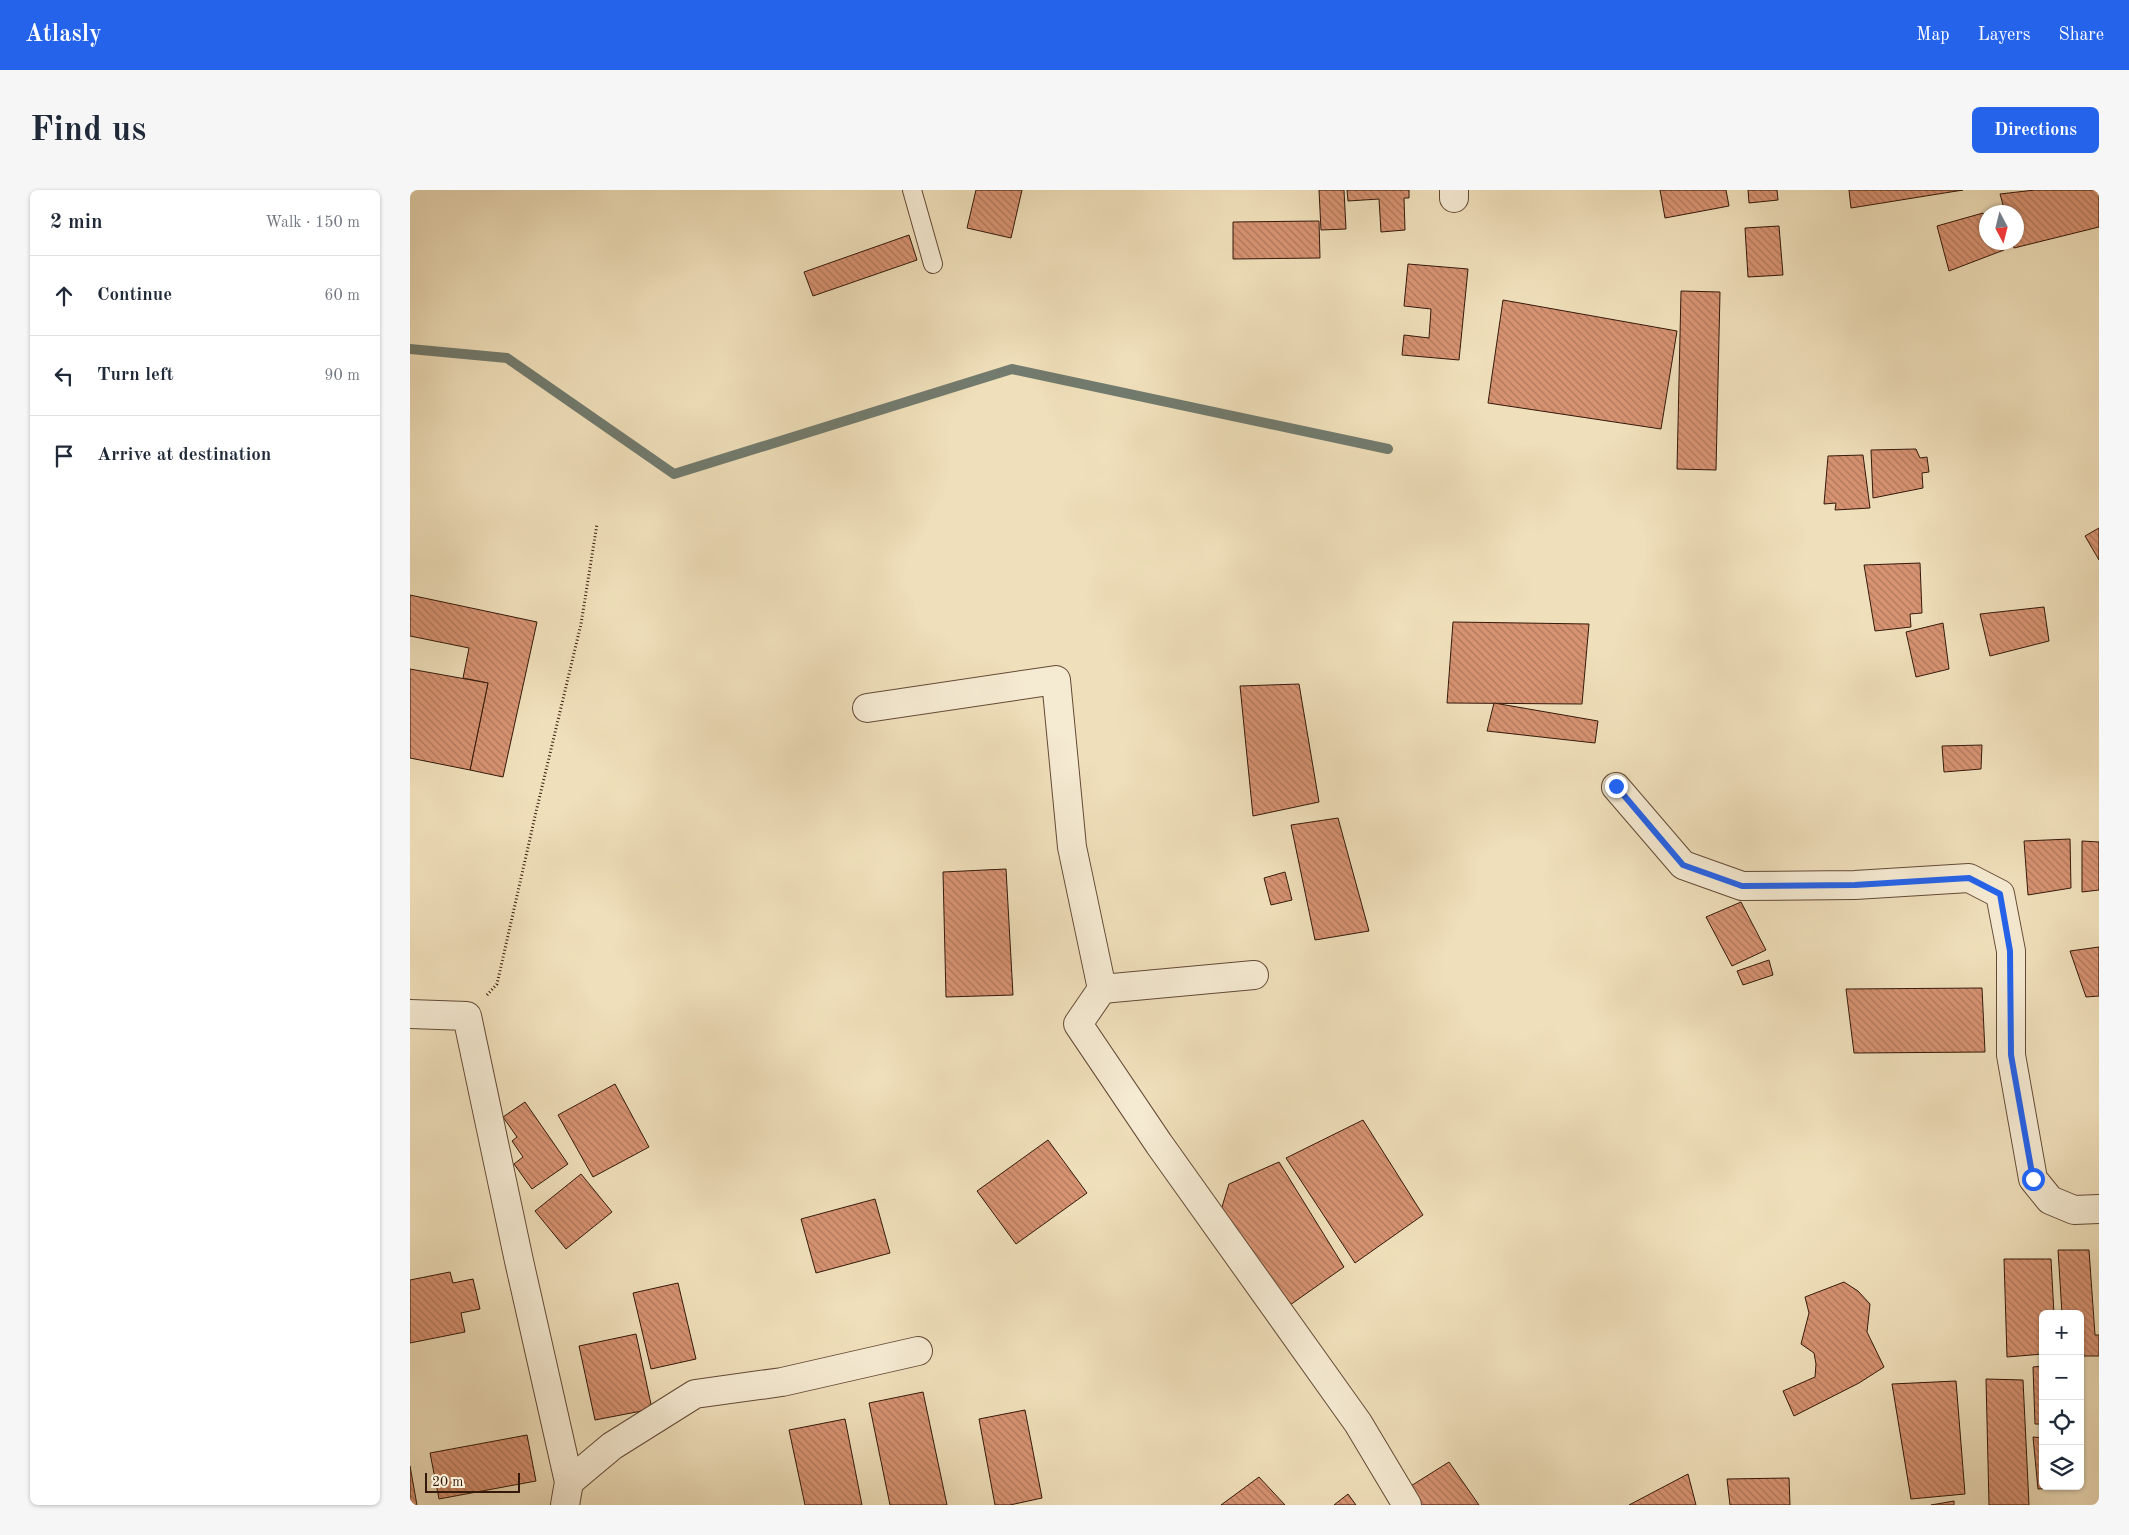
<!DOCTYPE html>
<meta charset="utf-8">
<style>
:root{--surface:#fff;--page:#f6f6f7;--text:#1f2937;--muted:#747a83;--line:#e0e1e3;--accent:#2563eb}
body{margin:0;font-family:"Old Standard TT",serif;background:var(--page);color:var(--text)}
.controls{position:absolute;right:15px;bottom:15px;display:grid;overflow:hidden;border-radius:8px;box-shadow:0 1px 4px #0004}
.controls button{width:45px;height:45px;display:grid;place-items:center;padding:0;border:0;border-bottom:1px solid var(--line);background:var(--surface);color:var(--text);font:25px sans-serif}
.compass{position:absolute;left:1569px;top:15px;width:45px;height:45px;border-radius:50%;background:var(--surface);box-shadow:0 1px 4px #0004;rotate:173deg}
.scale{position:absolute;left:15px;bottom:12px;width:95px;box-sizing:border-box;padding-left:5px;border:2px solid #35190a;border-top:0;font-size:14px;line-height:18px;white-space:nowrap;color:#35190a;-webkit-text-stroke:4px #f5ead2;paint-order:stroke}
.stop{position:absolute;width:15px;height:15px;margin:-11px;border:4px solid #2563eb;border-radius:50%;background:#fff}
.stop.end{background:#2563eb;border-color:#fff;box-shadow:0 1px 5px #0008}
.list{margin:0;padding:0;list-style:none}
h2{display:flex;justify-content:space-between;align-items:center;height:65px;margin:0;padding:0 20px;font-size:21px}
h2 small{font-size:16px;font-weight:400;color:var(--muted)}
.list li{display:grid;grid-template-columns:32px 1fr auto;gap:15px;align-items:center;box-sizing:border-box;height:80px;padding:0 20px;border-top:1px solid var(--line)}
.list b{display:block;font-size:19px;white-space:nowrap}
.list em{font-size:16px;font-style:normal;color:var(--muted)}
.icon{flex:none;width:28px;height:28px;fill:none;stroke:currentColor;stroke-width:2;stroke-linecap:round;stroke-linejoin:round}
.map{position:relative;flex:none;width:1689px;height:1315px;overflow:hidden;border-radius:8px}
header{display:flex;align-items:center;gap:30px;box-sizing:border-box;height:70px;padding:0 25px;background:var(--accent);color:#fff}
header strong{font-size:24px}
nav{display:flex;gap:28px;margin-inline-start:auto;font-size:18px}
.intro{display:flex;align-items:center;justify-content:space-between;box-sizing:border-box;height:120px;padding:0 30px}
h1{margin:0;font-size:35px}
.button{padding:12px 22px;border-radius:8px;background:var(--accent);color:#fff;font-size:18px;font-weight:700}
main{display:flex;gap:30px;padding:0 30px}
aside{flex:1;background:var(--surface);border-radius:8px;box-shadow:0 1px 4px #0004}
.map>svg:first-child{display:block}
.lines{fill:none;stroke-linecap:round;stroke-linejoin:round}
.stream{stroke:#727b6e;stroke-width:10}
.building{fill:url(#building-back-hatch);stroke:#35190a}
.lane-casing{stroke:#644a36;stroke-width:20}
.street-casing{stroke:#644a36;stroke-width:30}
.path{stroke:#35190a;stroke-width:3;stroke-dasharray:1 2.5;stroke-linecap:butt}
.lane{stroke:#f5ead2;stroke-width:18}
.street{stroke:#f5ead2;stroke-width:28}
.route{stroke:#2563eb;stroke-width:6}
</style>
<header>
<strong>Atlasly</strong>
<nav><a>Map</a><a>Layers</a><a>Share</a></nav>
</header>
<div class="intro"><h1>Find us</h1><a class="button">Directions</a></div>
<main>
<aside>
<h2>2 min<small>Walk · 150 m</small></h2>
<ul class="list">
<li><svg class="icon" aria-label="ahead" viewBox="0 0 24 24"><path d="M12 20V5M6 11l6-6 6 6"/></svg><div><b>Continue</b></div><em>60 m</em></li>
<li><svg class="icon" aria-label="left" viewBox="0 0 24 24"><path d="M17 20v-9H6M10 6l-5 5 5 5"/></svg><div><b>Turn left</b></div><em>90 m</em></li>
<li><svg class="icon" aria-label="arrive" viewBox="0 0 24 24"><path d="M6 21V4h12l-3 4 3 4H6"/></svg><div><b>Arrive at destination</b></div></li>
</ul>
</aside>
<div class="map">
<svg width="1689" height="1315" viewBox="0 0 1689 1315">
<defs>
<pattern id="building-back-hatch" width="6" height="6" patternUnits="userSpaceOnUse" patternTransform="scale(1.25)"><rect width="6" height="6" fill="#d79372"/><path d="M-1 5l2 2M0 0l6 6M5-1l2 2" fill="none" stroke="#af775c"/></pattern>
</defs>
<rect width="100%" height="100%" fill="#efdfba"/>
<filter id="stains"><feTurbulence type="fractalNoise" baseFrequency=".004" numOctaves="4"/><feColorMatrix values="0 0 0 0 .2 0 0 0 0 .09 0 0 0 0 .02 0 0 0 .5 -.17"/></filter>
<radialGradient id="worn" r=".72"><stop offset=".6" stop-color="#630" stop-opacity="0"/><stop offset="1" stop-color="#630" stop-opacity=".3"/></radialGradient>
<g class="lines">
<polyline class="stream" points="0,159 97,168 264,284 602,179 978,259"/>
</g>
<g class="building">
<polygon points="566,0 612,0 601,48 557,38"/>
<polygon points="909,0 934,0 936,39 911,40"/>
<polygon points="937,0 999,0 999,8 994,8 995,40 971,42 969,9 938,11"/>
<polygon points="1250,0 1316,0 1319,16 1255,28"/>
<polygon points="1338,0 1367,0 1368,10 1339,13"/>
<polygon points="1439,0 1553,0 1441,18"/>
<polygon points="1625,0 1689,0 1689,37 1604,58 1603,52 1606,52 1606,22 1595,22 1590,4"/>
<polygon points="1573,23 1576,30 1576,52 1590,52 1594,60 1539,81 1527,36"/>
<polygon points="909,31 910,68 823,69 823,32"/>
<polygon points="1369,36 1373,85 1338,87 1335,38"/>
<polygon points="499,45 507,70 403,106 394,82"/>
<polygon points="998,74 1058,79 1049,170 992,165 994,145 1019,148 1021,119 994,116"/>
<polygon points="1271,101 1310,102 1306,280 1267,279"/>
<polygon points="1093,110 1267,141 1251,239 1078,213"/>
<polygon points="1506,259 1510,268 1517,267 1519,282 1512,283 1513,298 1463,308 1461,260"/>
<polygon points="1453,265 1460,318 1425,320 1426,313 1414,314 1418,266"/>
<polygon points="1689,338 1689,370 1675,346"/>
<polygon points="1510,373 1512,423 1500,424 1501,437 1465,441 1454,375"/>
<polygon points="0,405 127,432 93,587 60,580 78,493 53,488 59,458 0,446"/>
<polygon points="1634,417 1639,451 1580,466 1570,424"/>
<polygon points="1043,432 1179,434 1172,514 1037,513"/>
<polygon points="1533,433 1539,479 1506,487 1496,442"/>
<polygon points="0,479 78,493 60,580 0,568"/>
<polygon points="889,494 909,612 843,626 830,496"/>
<polygon points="1084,513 1188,531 1185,553 1077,541"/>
<polygon points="1572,555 1571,579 1534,582 1532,556"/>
<polygon points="928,628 959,741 905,750 881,635"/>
<polygon points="1660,649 1661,698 1618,705 1614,651"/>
<polygon points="1672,651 1689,652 1689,700 1672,702"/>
<polygon points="596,679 603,805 536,807 533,682"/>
<polygon points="875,682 882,710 861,715 854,688"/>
<polygon points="1331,712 1356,760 1322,776 1296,727"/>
<polygon points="1689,757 1689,806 1676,807 1660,761"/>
<polygon points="1359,770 1363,785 1333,795 1327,781"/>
<polygon points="1572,798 1575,862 1444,863 1436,799"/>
<polygon points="205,894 239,957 183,987 148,925"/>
<polygon points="115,912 158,974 122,999 104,974 113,967 102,951 107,947 93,927"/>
<polygon points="953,930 1013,1025 945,1073 876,968"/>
<polygon points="638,950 677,1003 606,1054 567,1001"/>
<polygon points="869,972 934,1077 880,1115 811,1020 819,994"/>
<polygon points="171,984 202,1022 156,1059 125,1021"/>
<polygon points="465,1009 480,1063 406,1083 391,1029"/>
<polygon points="1648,1060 1679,1060 1685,1145 1689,1145 1689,1166 1670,1166 1670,1124 1652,1124"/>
<polygon points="1594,1069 1641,1069 1644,1124 1633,1124 1633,1164 1597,1167"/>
<polygon points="40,1082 43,1093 63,1089 70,1119 51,1123 55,1142 0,1153 0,1090"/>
<polygon points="1434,1092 1448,1101 1460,1114 1457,1142 1474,1177 1449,1193 1384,1226 1373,1201 1405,1187 1406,1174 1404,1163 1391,1154 1399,1123 1395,1107"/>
<polygon points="268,1093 286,1169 241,1179 223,1103"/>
<polygon points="226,1144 242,1219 185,1230 169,1156"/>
<polygon points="1633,1176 1633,1234 1625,1234 1623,1177"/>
<polygon points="1576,1189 1613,1190 1619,1315 1579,1315"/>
<polygon points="1546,1191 1555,1304 1501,1309 1482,1194"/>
<polygon points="513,1202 537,1315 480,1315 459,1213"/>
<polygon points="615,1220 632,1308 600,1315 585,1315 569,1229"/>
<polygon points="435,1229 452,1315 395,1315 379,1240"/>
<polygon points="117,1245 126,1291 29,1309 20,1263"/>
<polygon points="1623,1247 1633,1248 1633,1296 1661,1297 1628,1299"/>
<polygon points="1039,1272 1069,1315 1006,1315 996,1299"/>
<polygon points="0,1276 7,1315 0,1315"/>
<polygon points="1278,1284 1286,1315 1219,1315"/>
<polygon points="849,1287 875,1315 811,1315"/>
<polygon points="1379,1288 1380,1315 1320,1315 1317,1289"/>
<polygon points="938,1304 946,1315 924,1315"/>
<polygon points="1544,1311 1544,1315 1521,1315"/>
</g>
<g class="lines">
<g class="lane-casing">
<polyline id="lane" points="502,0 523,74"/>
</g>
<g class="street-casing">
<g id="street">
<polyline points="1044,8 1044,0"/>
<polyline points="457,518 646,490 662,657 692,799 668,834 749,954 948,1233 997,1315"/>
<polyline points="1206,597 1273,675 1332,696 1445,695 1559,688 1590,704 1601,761 1601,865 1623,989 1640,1010 1664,1020 1689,1019"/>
<polyline points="692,799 844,785"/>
<polyline points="0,824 57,826 109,1071 159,1292 155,1315"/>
<polyline points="159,1292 202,1256 285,1204 372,1192 508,1161"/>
</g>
</g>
<polyline class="path" points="77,805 87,794 126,622 171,434 187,334"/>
<use href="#lane" class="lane"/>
<use href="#street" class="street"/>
</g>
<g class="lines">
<polyline class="route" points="1206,596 1273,675 1332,696 1445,695 1559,688 1590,704 1600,761 1601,865 1623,989"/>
</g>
<rect width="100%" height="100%" filter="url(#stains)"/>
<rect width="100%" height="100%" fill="url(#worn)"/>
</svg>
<div class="controls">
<button>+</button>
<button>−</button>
<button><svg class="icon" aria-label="locate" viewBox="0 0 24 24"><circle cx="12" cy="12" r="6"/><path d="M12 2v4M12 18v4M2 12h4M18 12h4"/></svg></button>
<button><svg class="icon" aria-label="layers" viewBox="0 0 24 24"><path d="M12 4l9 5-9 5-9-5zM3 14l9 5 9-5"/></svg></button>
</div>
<svg class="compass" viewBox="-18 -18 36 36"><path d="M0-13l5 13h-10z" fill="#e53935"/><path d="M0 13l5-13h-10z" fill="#747a83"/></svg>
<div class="scale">20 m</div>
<div class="stop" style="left:1623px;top:989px"></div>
<div class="stop end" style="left:1206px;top:596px"></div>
</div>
</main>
